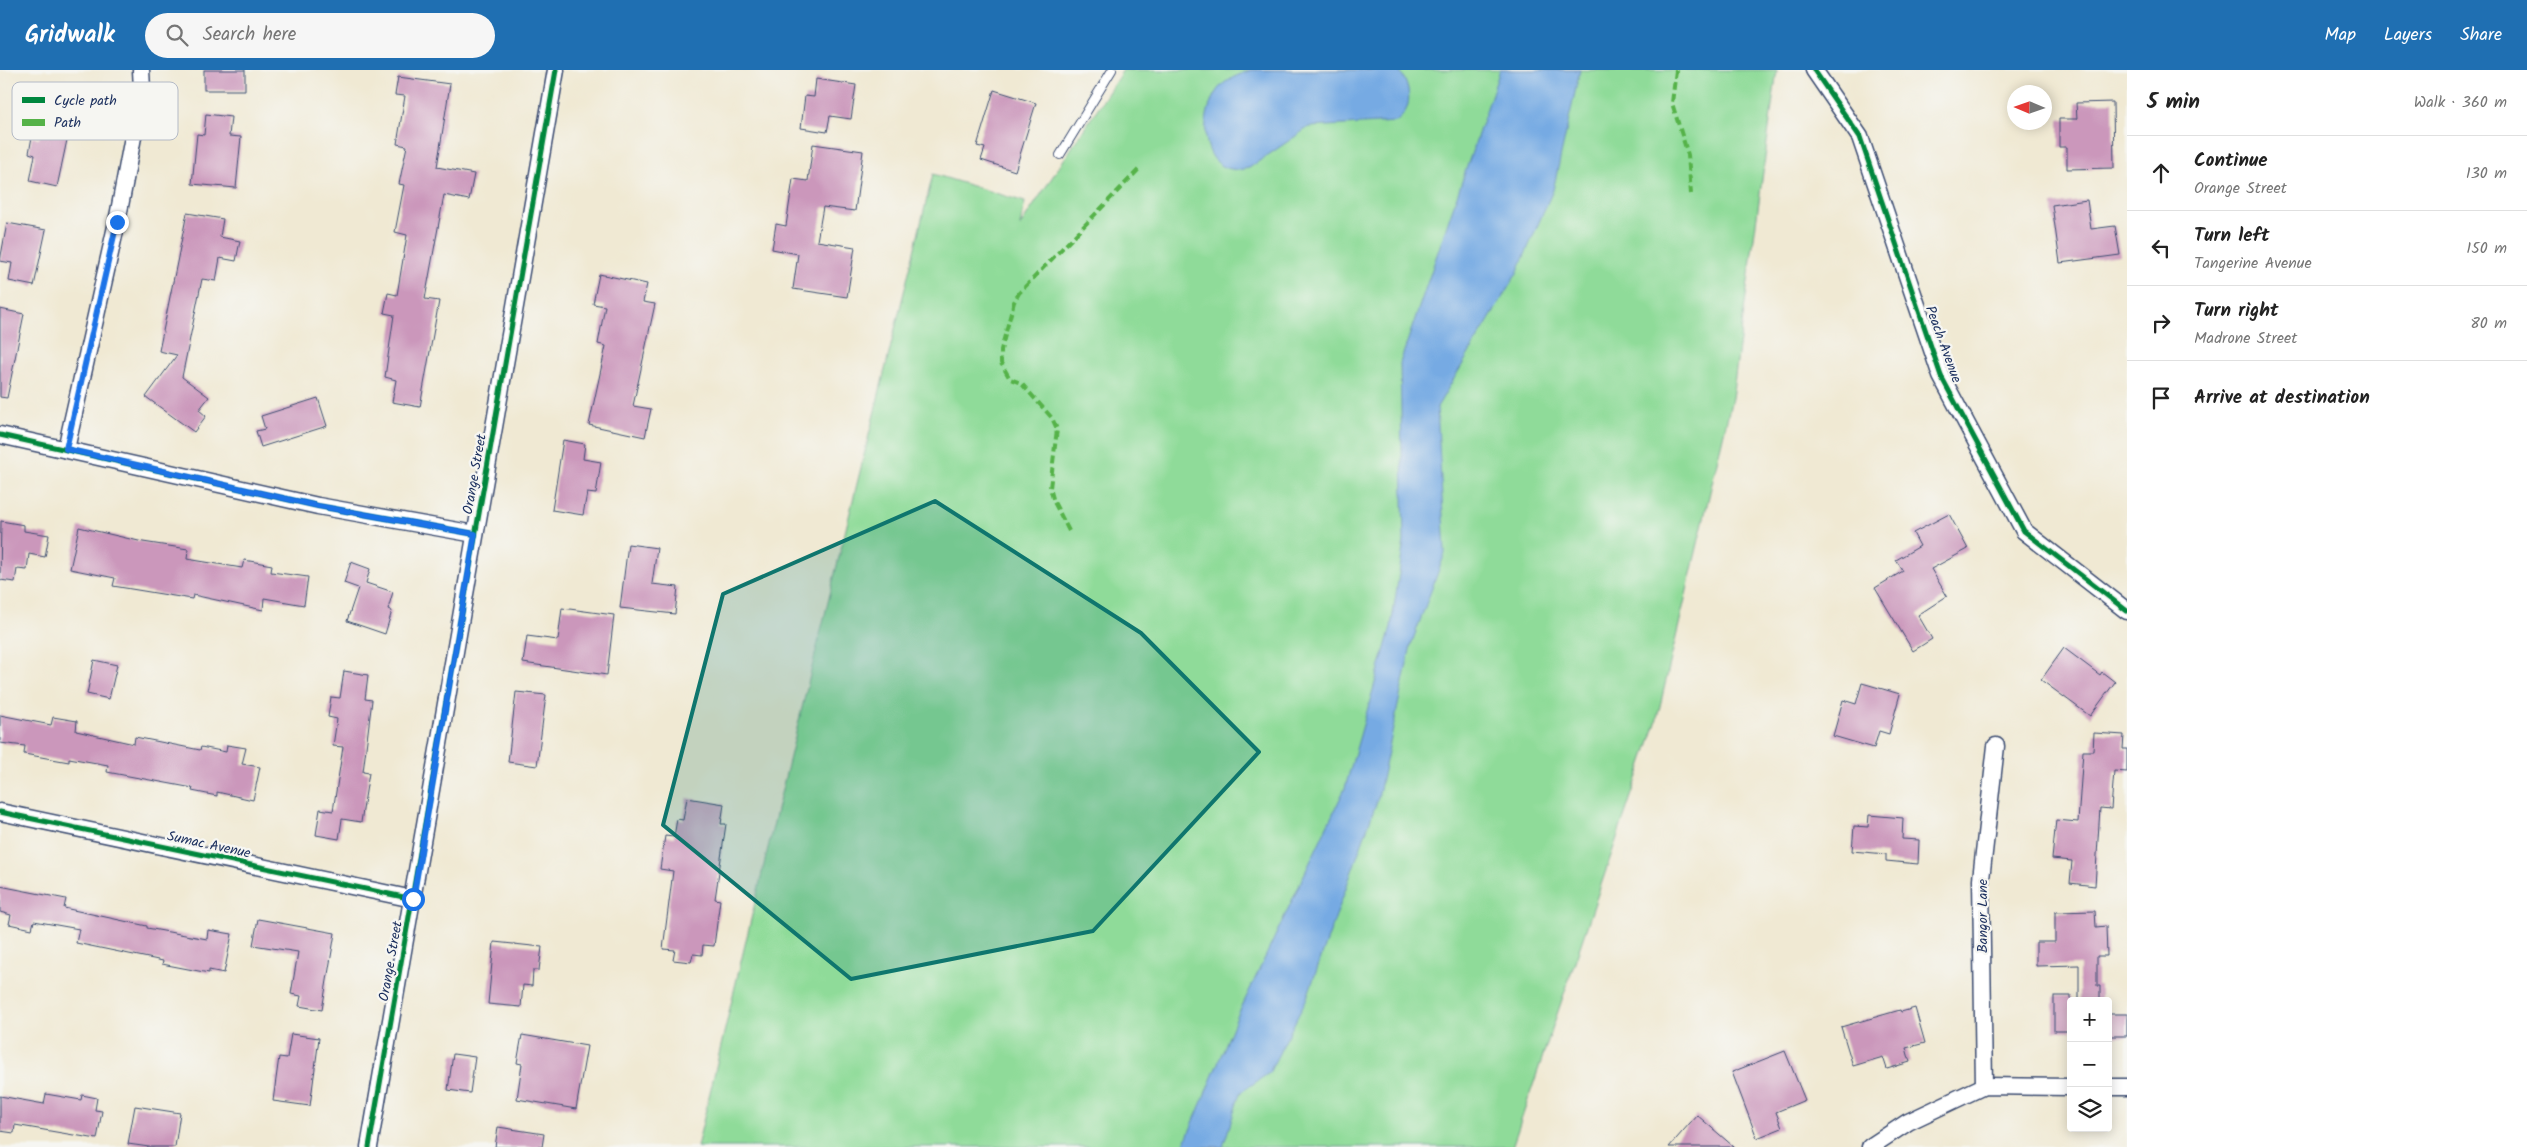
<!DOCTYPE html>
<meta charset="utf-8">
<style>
:root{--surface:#fff;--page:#f6f6f6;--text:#222;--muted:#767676;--line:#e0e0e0;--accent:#1f6fb2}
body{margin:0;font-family:Kalam,sans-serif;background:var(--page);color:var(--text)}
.controls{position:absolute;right:15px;bottom:15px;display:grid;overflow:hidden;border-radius:5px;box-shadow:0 2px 12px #0003}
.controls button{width:45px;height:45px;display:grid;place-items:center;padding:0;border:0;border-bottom:1px solid var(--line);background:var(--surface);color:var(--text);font:25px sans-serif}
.compass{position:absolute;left:2007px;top:15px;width:45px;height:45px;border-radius:50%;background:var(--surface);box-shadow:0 2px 12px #0003;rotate:272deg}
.stop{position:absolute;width:15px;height:15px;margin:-11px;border:4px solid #1a73e8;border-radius:50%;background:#fff}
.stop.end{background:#1a73e8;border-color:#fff;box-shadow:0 1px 5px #0008}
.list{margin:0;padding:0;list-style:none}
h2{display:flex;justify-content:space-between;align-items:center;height:65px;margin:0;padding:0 20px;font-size:21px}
h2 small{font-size:16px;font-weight:400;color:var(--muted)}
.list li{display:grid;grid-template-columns:32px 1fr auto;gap:15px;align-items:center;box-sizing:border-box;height:75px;padding:0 20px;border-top:1px solid var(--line)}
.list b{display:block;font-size:19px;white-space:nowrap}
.list p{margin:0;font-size:16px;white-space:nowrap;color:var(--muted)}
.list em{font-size:16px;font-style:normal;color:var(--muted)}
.icon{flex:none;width:28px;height:28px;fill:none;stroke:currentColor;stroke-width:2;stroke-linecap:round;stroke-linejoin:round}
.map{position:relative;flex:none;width:2127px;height:1077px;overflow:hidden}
header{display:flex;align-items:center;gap:30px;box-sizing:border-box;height:70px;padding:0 25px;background:var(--accent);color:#fff}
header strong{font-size:24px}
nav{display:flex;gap:28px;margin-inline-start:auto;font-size:18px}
.search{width:350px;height:45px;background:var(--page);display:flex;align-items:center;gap:12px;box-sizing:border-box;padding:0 18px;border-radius:28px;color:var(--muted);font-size:19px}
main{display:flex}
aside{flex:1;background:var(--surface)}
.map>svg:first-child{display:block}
.green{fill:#8fdb99;stroke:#55857c}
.water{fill:#76aae3;stroke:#486ca0}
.building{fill:#cb97bb}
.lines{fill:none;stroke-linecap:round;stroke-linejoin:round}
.service-casing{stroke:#3b4b70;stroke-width:10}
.minor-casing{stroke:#3b4b70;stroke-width:19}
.service{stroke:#fff;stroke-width:8}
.minor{stroke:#fff;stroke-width:16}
.quiet{stroke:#55b248;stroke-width:4;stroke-dasharray:8 4;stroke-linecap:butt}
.cycleway-casing{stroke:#f6f6f2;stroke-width:8}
.cycleway{stroke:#00873e;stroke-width:5}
.route{stroke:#1a73e8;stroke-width:6}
.marked{fill:#0f766e;fill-opacity:0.2;stroke:#0f766e;stroke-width:4;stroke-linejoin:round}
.labels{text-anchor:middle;stroke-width:4.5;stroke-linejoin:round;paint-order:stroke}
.street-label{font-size:14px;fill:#1b2f5e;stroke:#f6f6f2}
.key{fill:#f6f6f2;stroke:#b4bac6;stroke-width:1}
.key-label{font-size:14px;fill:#1b2f5e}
</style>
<header>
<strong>Gridwalk</strong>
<div class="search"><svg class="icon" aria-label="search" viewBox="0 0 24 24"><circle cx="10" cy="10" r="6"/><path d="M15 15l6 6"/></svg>Search here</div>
<nav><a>Map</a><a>Layers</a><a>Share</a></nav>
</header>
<main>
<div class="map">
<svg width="2127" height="1077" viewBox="0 0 2127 1077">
<rect width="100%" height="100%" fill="#f6f6f2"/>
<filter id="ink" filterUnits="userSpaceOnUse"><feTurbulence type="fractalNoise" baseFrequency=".02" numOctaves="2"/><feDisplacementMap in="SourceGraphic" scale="10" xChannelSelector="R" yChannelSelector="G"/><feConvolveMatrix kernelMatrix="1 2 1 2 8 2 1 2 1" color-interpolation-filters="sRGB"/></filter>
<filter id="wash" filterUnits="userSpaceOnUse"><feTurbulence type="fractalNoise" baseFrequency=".0096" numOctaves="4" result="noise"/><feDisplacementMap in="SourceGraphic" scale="20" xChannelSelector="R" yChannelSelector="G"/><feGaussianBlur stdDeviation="1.12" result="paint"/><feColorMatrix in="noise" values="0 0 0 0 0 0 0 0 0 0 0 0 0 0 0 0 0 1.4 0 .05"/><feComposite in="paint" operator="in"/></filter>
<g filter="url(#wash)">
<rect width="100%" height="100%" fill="#f0e9d3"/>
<polygon class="green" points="1123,0 1777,0 1732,328 1656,653 1512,1077 697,1077 776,744 933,104 1025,132 1020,156"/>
<g class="water">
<path d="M1251 0H1399C1411 17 1414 38 1396 52L1309 57 1249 98C1200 110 1197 48 1218 19 1225 10 1240 4 1251 0Z"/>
<polygon points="1500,0 1580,0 1553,120 1517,203 1437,337 1445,483 1411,575 1378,728 1306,930 1269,1003 1240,1023 1223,1077 1183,1077 1237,947 1345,718 1391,557 1404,471 1400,293"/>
</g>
<g id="blocks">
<g class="building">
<rect x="204" y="0" width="41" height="20"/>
<polygon points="398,7 450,14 437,97 474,104 469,130 444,125 425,229 439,231 420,337 392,332 396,310 385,307 394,245 384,243 388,223 397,225 407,165 395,162 404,115 399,114 407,76 397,74 405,26 395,25"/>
<polygon points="816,9 856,15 851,49 830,46 827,62 801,58 805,26 814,27"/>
<polygon points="994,20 1036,33 1015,101 981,90 985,78 977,76"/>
<polygon points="2113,32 2114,98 2067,99 2067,77 2059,77 2059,49 2077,49 2076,33"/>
<polygon points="206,44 231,47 229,66 241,67 236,118 192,114 197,64 204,65"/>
<polygon points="44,46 71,51 57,117 30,111 35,85 29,83 32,67 39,69"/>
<polygon points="813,74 863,81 855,141 823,137 817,171 855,177 847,227 793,219 798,184 772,179 776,154 786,156 793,109 808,111"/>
<polygon points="2087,130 2091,159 2115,156 2120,185 2060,193 2052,135"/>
<polygon points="187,143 223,149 220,167 240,171 236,191 220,188 216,211 202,209 182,307 209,327 199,340 206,346 194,362 146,327 177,285 159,281"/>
<polygon points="7,153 46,160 34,216 9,211 12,193 0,191"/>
<polygon points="599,204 647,214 643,232 655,234 633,336 651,339 645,367 589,355 606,276 598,274 605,236 593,234"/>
<polygon points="0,239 24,244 7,328 0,327"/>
<polygon points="318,328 327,356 261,377 256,361 265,359 261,346"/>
<polygon points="563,370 585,374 583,389 601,392 596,424 587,423 583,445 552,440"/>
<polygon points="1949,444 1968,479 1931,499 1947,526 1918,545 1932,569 1913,581 1875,518 1903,501 1896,490 1920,476 1913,463"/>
<polygon points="1,451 24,455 24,461 49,465 45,487 29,484 27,500 17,499 15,512 0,510"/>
<polygon points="79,457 143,472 188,479 187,489 242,498 244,490 272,495 271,502 308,507 304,535 264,528 263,540 193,525 192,529 113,516 115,508 70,499"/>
<polygon points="628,474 657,478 652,514 678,517 675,544 620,538"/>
<polygon points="351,492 370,499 366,513 393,522 388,539 392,541 385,564 347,551 358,518 344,513"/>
<polygon points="562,538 614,545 607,605 523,593 527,566 558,570"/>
<polygon points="2064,578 2100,605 2102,602 2115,612 2090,646 2041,610"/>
<polygon points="94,590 117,595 109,629 87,624"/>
<polygon points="344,601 368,605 365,629 372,630 363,702 369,703 361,752 342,749 339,769 316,765 320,739 333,741 343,677 333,676 337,649 328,647 331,627 340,628"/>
<polygon points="1862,613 1900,624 1889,664 1879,661 1874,678 1833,666 1843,630 1856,634"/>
<polygon points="516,622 546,625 537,696 508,692"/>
<polygon points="0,645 51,655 53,647 77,651 76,661 134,674 135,667 200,680 201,677 226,682 227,675 246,678 242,694 260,697 253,730 217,722 217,726 192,721 193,718 107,702 108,695 69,688 69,692 24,684 25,676 0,673"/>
<polygon points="2094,663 2124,665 2123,679 2127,679 2127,702 2114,701 2111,739 2100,738 2095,816 2070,813 2072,791 2052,789 2056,750 2078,752 2083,681 2093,681"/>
<polygon points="687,728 724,734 721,754 726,754 715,829 720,830 714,876 703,875 702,885 693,884 691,892 673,890 675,880 663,879 673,801 660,799 665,766 674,767 677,749 683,750"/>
<polygon points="1869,745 1903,748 1902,769 1919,770 1918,794 1886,791 1886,784 1852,781 1854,756 1868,757"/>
<polygon points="0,816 66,829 64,838 147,856 147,858 207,869 208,860 232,864 224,903 209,900 209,903 162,894 163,891 76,873 79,859 34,851 32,859 9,854 11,845 0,842"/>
<polygon points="2095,841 2096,857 2106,856 2107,886 2097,886 2097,916 2100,916 2100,931 2079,931 2079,895 2036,896 2036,872 2055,872 2055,842"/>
<polygon points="258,849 335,863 322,940 299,936 301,926 291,924 298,882 253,875"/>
<polygon points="494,872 542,877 539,900 533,900 532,916 523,915 521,937 488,934"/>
<rect x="2054" y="926" width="17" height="35"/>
<polygon points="1915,938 1925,973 1906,978 1910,992 1887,999 1883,987 1853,996 1841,957 1900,940 1901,942"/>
<rect x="2108" y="944" width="19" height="22"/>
<polygon points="291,964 319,968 310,1036 273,1031 279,987 287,988"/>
<polygon points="522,965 587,976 576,1039 517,1029 522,994 517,993"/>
<polygon points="1785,981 1805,1030 1776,1042 1782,1058 1757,1068 1732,1002"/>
<polygon points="453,984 475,987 470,1023 448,1020"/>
<polygon points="46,1024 81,1030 82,1025 97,1028 95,1040 102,1041 97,1069 15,1055 14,1063 0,1061 0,1026 44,1034"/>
<polygon points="135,1036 180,1043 175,1077 149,1077 128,1074"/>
<polygon points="1697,1045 1734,1077 1669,1077"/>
<polygon points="498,1057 544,1064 542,1077 495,1077"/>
</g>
</g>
</g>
<g filter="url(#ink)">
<use href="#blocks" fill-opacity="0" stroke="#3b4b70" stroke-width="1"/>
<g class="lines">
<g class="service-casing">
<polyline id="service" points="1060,85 1112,0"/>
</g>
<g class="minor-casing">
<g id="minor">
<polyline points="1814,0 1860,67 1941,306 2024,461 2127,541"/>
<polyline points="0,365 318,436 475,464"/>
<polyline points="66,379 117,152 142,19 141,0"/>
<polyline points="0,742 413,829"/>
<polyline points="1984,1016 1981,809 1996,676"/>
<polyline points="2108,1017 2127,1017"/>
<polyline points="369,1077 556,0"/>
<polyline points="1870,1077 1908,1052 1984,1016 2071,1017"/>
</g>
</g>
<use href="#service" class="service"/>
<use href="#minor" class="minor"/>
<g class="quiet">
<polyline points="1676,0 1672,33 1688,85 1691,124"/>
<polyline points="1069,461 1054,432 1050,418 1057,359 1052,348 1021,313 1010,309 1001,293 1001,280 1014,232 1019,223 1141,97"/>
</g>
<g class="cycleway-casing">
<g id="cycleway">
<polyline points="1814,0 1860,67 1941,306 2024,461 2127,541"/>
<polyline points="0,365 318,436 475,464"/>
<polyline points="0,742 413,829"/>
<polyline points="369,1077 556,0"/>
</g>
</g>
<use href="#cycleway" class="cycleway"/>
</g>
</g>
<g class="lines" filter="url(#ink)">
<polyline class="route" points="117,152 66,379 318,436 475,464 413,829"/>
</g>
<path class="marked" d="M935 431 1141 563 1259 682 1093 861 851 909 663 755 723 524Z"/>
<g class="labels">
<g class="street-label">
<text transform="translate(1944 274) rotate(70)" y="5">Peach Avenue</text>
<text transform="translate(474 404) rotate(-80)" y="5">Orange Street</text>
<text transform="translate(209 774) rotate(12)" y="5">Sumac Avenue</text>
<text transform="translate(1982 846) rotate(-90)" y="5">Bangor Lane</text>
<text transform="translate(390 891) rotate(-80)" y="5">Orange Street</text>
</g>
</g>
<rect x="12" y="12" width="166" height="58" rx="8" class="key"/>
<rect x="22" y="27" width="23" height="6" fill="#00873e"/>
<rect x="22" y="49" width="23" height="7" fill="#55b248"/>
<g class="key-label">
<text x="54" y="35">Cycle path</text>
<text x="54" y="57">Path</text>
</g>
</svg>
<div class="controls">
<button>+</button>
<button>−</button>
<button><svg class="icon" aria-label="layers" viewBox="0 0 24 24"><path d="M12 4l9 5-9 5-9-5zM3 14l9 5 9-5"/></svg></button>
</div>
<svg class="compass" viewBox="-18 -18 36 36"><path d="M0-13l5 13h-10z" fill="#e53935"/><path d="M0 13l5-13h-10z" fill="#767676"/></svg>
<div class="stop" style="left:413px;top:829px"></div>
<div class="stop end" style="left:117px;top:152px"></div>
</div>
<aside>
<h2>5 min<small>Walk · 360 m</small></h2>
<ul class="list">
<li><svg class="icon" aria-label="ahead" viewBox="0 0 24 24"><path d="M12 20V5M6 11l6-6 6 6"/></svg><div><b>Continue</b><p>Orange Street</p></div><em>130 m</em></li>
<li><svg class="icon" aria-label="left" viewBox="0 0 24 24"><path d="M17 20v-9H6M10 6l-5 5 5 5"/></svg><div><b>Turn left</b><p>Tangerine Avenue</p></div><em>150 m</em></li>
<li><svg class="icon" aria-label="right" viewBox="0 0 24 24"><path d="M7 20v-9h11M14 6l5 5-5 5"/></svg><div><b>Turn right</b><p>Madrone Street</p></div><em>80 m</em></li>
<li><svg class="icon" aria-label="arrive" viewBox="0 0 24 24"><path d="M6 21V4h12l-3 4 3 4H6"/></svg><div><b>Arrive at destination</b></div></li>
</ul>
</aside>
</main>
